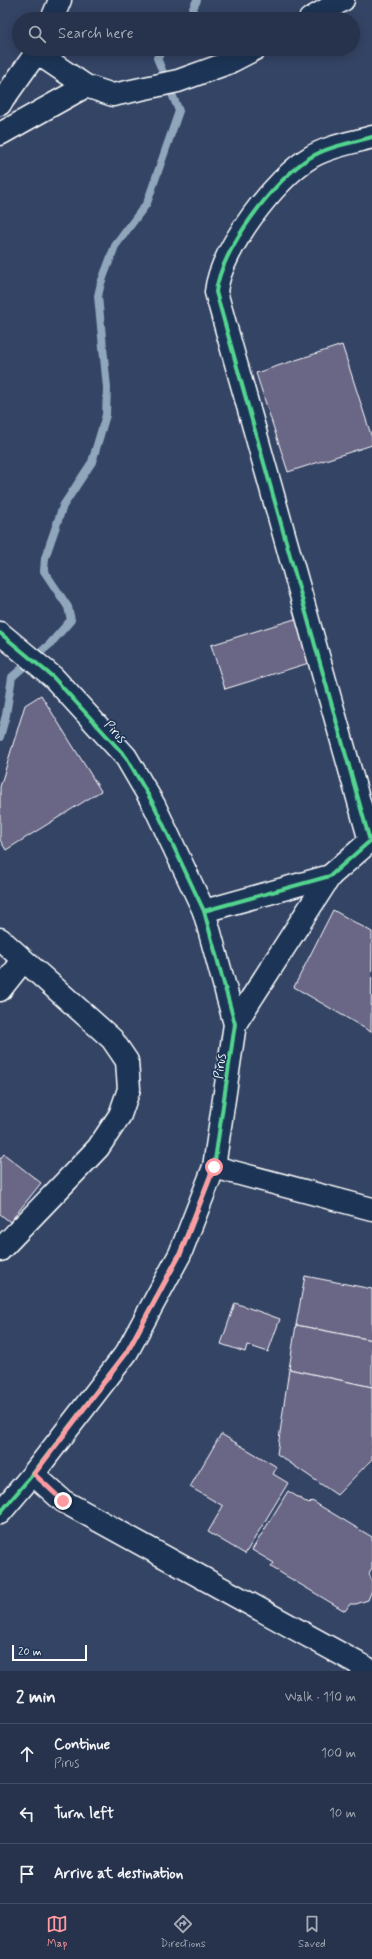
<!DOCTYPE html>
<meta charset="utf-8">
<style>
:root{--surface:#27334c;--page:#2f3b53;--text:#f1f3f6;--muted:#a4aab5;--line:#434e64;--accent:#ff9aa2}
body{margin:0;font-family:Mynerve,sans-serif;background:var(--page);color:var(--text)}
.scale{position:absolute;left:12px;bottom:10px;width:75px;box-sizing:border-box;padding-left:4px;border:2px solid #fff;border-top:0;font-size:11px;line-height:14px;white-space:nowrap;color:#fff;-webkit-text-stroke:3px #1d3557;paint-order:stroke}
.stop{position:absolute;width:12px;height:12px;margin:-9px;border:3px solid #ff9aa2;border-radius:50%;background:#fff}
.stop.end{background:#ff9aa2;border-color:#fff;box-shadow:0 1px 4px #0008}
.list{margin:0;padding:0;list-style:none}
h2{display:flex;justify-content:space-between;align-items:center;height:52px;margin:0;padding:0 16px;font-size:17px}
h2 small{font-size:13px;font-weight:400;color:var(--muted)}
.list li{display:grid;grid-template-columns:26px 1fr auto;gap:12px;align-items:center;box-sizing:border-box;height:60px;padding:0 16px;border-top:1px solid var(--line)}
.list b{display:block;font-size:15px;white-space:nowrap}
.list p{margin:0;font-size:13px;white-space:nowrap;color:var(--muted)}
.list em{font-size:13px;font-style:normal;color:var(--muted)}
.icon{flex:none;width:22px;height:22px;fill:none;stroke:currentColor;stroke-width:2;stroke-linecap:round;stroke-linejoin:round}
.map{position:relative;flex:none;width:372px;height:1671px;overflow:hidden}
.search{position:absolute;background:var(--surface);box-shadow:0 2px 10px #0003;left:12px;right:12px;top:12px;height:44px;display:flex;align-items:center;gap:10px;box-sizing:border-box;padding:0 14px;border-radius:22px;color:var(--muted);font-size:15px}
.sheet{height:232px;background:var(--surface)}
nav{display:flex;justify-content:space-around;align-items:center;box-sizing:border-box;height:56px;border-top:1px solid var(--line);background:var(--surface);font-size:11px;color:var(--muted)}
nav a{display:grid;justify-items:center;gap:2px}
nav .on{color:var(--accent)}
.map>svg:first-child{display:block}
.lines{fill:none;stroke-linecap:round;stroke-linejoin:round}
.stream{stroke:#8fa6bb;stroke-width:8}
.building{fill:#696686;stroke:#fff}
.minor-casing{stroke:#fff;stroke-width:25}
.minor{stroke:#1d3557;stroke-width:22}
.cycleway-casing{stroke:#1d3557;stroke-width:6}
.cycleway{stroke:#53d58f;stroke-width:4}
.route{stroke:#ff9aa2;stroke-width:5}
.labels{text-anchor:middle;stroke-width:3.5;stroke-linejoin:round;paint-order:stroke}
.street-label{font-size:13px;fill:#fff;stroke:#1d3557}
</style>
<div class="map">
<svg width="372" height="1671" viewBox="0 0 372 1671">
<rect width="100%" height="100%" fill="#344465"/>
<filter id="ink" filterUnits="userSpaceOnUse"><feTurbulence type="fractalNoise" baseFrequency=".025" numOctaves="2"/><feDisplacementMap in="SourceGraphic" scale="8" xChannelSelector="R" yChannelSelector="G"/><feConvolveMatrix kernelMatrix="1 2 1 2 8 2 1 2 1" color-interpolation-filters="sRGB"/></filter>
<g filter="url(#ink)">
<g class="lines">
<g class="stream">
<polyline points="188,19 197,0"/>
<polyline points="0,737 6,715 12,677 50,644 71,620 68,607 44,571 45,558 63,506 92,462 106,415 107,388 98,296 101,283 115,246 147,203 179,111 157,58 165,49"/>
</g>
</g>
<g class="building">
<polygon points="342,345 372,438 372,445 288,472 256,373"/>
<polygon points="298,618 312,662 225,689 211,645"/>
<polygon points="41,695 101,791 6,850 0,840 0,787 25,705"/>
<polygon points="333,910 372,932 371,1032 294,987"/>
<polygon points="4,1154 41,1183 10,1222 0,1214 0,1159"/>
<polygon points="305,1276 372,1289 372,1340 296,1325"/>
<polygon points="235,1303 280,1319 268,1352 247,1345 245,1352 221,1344"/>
<polygon points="296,1325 372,1340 372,1387 289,1369"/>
<polygon points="289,1369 372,1387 372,1459 337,1495 277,1454"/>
<polygon points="221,1434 277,1467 273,1474 288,1483 245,1554 208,1532 223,1506 190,1487"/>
<polygon points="288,1491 309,1504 312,1501 372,1537 372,1568 369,1573 372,1582 372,1590 368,1600 356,1604 350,1604 345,1611 271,1567 274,1563 252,1550"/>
</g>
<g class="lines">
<g class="minor-casing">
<g id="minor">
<polyline points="52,19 60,0"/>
<polyline points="310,19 343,0"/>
<polyline points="37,53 86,86 113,95 178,81 228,63 255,49"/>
<polyline points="0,104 39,49"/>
<polyline points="0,134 86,86"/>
<polyline points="0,633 53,677 126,757 154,805 204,911 235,1024 214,1167 180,1254 127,1352 33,1474 0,1513"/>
<path d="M204 911 330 876 370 841 216 292C220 251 275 178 311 157 329 146 352 143 372 137"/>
<polyline points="0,939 112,1039 127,1061 129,1089 120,1115 98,1148 0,1250"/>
<polyline points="0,990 23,961"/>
<polyline points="235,1024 330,876"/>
<polyline points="214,1167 372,1209"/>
<polyline points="33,1474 63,1501 372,1671"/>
</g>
</g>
<use href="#minor" class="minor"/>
<g class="cycleway-casing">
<g id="cycleway">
<polyline points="0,633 53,677 126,757 154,805 204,911 235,1024 214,1167 180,1254 127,1352 33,1474 0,1513"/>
<path d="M204 911 330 876 370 841 216 292C220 251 275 178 311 157 329 146 352 143 372 137"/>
</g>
</g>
<use href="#cycleway" class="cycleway"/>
</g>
</g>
<g class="lines" filter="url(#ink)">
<polyline class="route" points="63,1501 34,1474 127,1352 180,1254 214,1167"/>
</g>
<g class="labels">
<g class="street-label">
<text transform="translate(116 731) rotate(48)" y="5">Pirus</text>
<text transform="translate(219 1066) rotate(-82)" y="5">Pirus</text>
</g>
</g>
</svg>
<div class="scale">20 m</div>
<div class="stop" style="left:214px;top:1167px"></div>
<div class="stop end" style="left:63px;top:1501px"></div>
<div class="search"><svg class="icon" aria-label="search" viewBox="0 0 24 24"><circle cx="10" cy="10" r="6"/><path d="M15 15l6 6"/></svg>Search here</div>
</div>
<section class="sheet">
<h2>2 min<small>Walk · 110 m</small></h2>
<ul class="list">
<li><svg class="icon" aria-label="ahead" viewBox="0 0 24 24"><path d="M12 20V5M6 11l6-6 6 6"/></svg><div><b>Continue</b><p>Pirus</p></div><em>100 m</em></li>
<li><svg class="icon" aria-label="left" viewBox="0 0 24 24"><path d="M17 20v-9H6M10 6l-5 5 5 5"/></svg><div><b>Turn left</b></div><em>10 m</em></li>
<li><svg class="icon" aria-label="arrive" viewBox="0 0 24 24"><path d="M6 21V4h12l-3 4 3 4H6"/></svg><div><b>Arrive at destination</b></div></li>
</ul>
</section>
<nav>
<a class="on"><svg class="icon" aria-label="map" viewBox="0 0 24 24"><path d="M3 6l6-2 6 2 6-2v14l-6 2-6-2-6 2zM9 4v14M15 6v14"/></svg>Map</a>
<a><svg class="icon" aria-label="directions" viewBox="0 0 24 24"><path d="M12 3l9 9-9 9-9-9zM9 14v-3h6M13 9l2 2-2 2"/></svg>Directions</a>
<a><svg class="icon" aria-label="saved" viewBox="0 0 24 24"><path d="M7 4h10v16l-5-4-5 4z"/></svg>Saved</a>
</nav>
